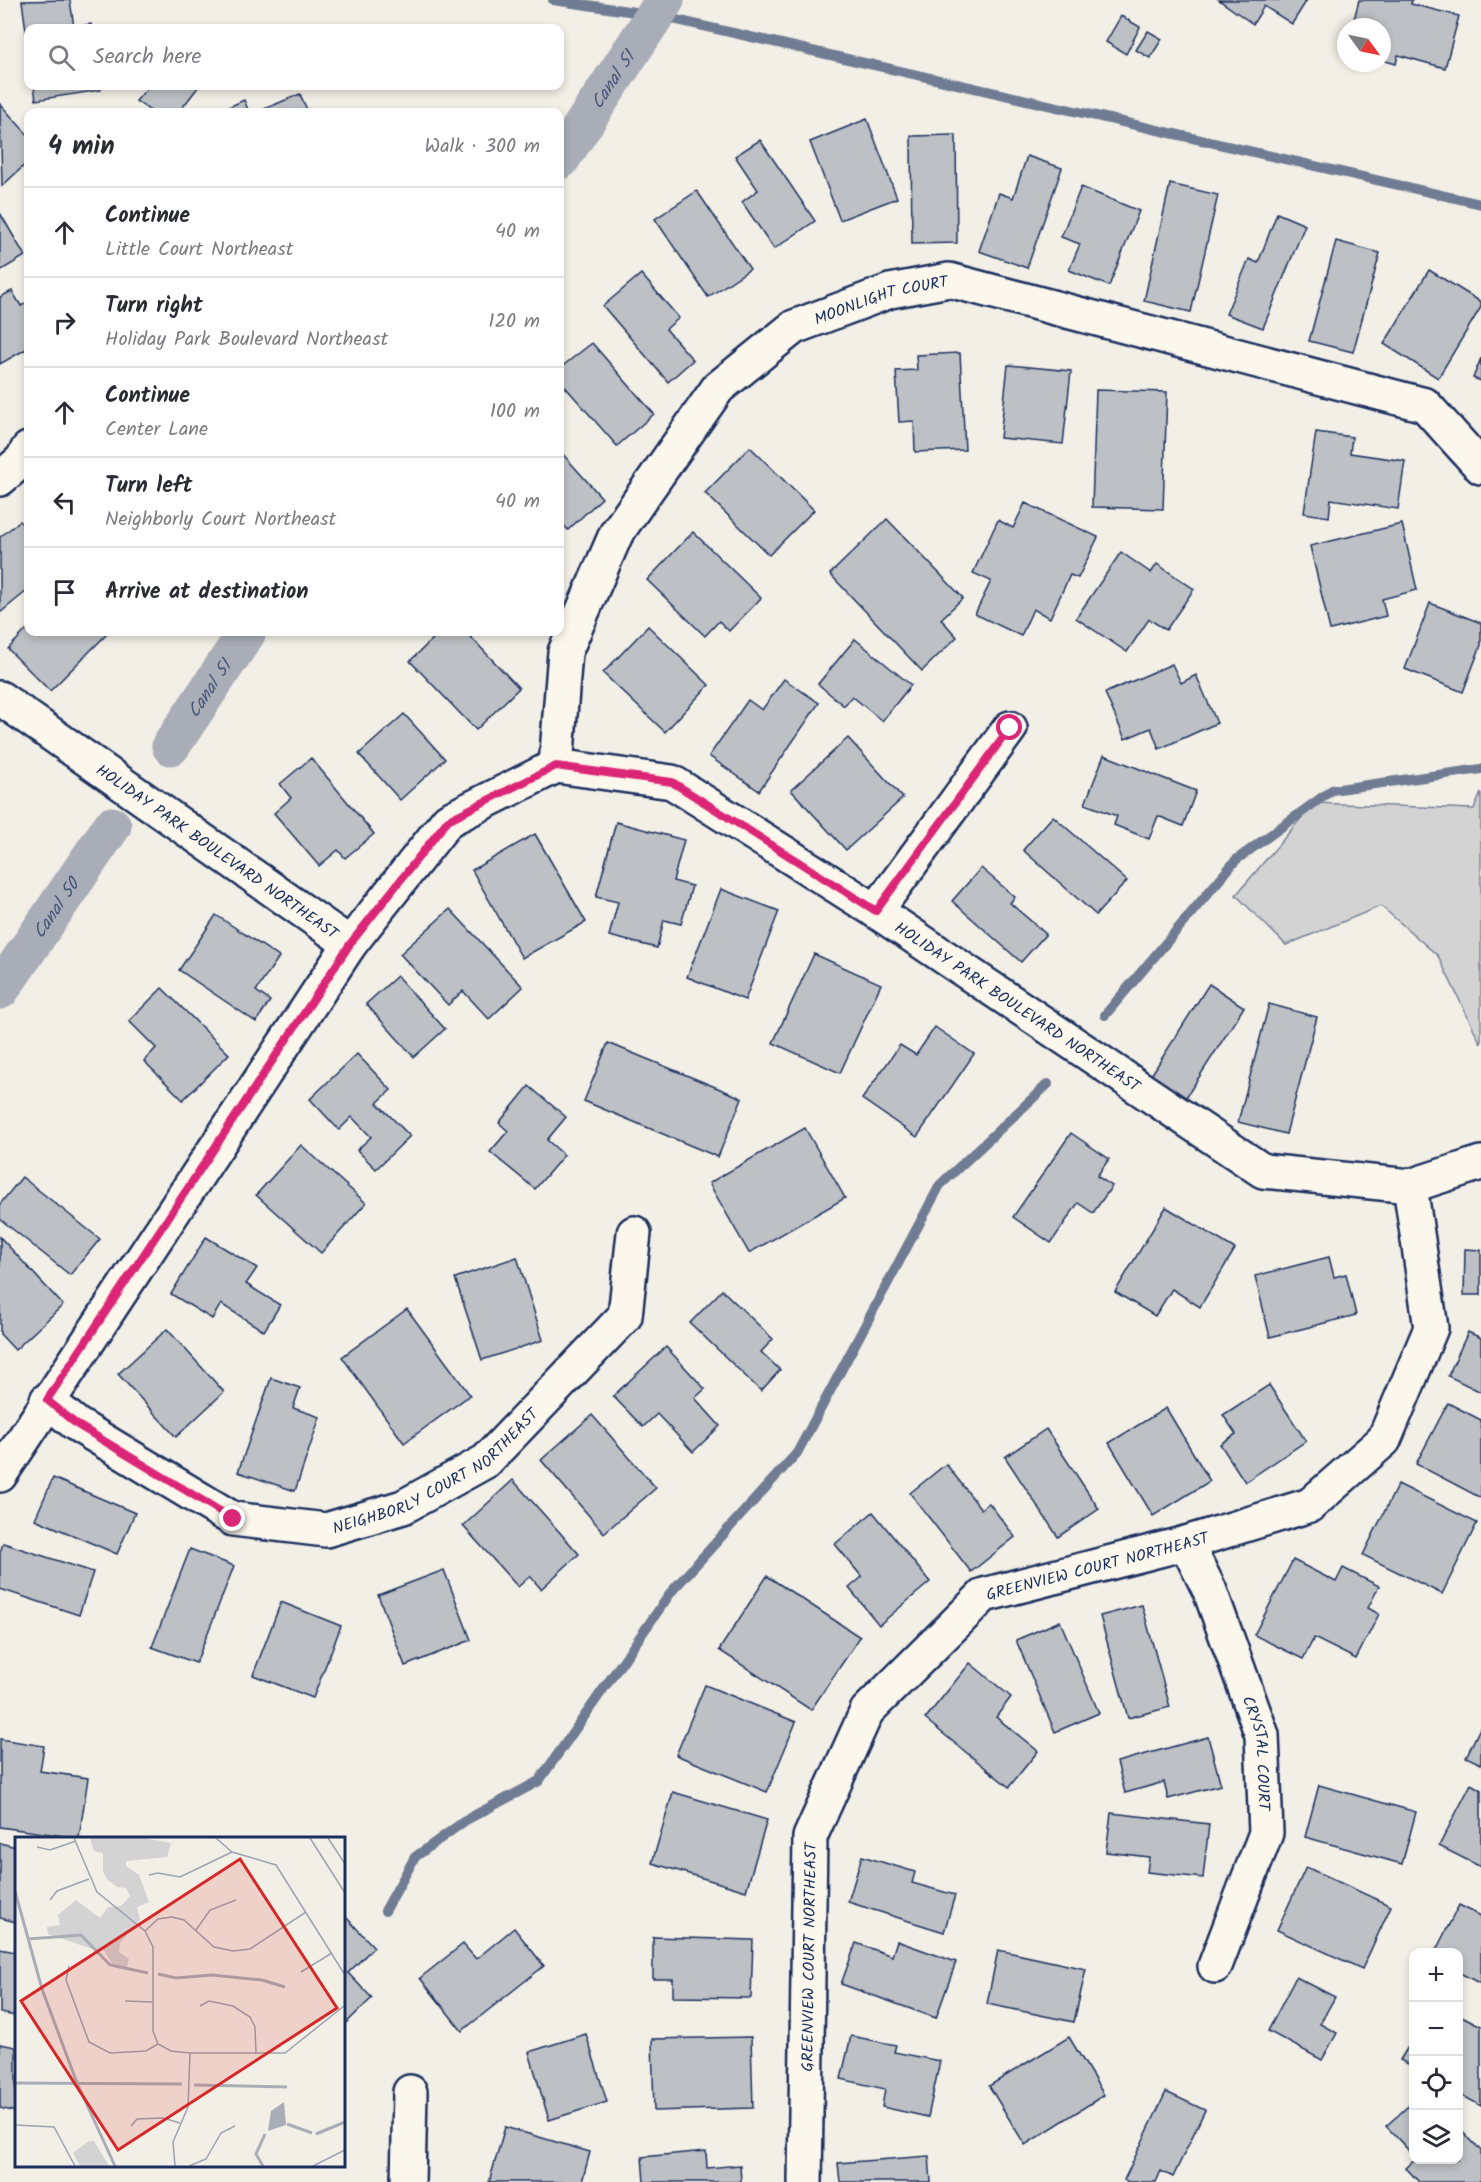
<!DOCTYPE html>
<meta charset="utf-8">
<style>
:root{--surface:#fff;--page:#f2f2f3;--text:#2b2b33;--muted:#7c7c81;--line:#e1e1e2}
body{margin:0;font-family:Kalam,sans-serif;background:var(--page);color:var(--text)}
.controls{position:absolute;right:18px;bottom:18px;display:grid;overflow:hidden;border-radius:12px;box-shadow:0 3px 9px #0003}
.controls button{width:54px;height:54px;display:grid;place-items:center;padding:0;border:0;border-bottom:2px solid var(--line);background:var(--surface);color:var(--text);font:30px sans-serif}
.compass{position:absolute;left:1337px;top:18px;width:54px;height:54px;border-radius:50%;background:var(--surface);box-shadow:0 3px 9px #0003;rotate:123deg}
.stop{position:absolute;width:18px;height:18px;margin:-14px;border:4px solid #db2777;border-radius:50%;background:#fff}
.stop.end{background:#db2777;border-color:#fff;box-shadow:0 2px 6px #0008}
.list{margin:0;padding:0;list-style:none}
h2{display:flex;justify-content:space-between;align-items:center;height:78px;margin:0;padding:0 24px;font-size:26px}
h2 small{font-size:20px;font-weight:400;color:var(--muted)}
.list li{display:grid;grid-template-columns:39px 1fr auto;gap:18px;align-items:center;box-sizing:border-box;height:90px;padding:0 24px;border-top:2px solid var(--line)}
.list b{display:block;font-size:22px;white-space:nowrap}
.list p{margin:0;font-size:20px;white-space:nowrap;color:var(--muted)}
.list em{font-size:20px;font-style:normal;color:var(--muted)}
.icon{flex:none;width:33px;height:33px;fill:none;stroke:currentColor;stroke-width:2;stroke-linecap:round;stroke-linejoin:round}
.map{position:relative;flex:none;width:1481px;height:2182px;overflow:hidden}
.search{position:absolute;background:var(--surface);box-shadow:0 3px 9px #0003;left:24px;top:24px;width:540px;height:66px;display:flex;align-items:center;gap:15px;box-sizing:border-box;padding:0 21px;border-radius:12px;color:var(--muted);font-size:22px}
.panel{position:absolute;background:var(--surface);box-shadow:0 3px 9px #0003;left:24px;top:108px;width:540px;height:528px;border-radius:12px}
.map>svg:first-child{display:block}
.green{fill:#d2d3d2;stroke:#768198;stroke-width:1.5}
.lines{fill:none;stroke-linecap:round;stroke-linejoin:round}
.stream{stroke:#707b93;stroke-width:10}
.canal{stroke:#a9adb7;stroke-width:39}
.building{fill:#bdc0c4;stroke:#1b2f5e;stroke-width:1.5}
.minor-casing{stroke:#1b2f5e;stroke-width:38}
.minor{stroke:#fbf7ec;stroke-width:33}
.route{stroke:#db2777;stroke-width:8}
.labels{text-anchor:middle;stroke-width:4.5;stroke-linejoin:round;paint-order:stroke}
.street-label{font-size:16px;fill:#1b2f5e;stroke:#fbf7ec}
.water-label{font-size:18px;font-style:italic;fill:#465579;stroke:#fbf7ec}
.inset-river{fill:none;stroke:#a9adb7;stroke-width:3}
.inset-road{fill:none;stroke:#9ca2b0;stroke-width:1.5}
.view{fill:#d62828;fill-opacity:0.15;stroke:#d62828;stroke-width:3}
.inset-edge{fill:none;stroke:#1b2f5e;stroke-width:3}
</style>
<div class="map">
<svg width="1481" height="2182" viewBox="0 0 1481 2182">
<rect width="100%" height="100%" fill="#f2efe6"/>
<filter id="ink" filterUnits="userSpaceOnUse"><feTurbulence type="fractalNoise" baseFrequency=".0167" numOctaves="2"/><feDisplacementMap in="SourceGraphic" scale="12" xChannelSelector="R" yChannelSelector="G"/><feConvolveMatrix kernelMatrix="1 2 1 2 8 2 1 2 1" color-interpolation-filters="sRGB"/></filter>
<g filter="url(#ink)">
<polygon class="green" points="1481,793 1481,1044 1438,956 1381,906 1286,945 1236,895 1314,803 1474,809"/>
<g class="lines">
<g class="stream">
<polyline points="553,0 655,15 1481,204"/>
<polyline points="1105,1015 1236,860 1332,790 1481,769"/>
<polyline points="385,1911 415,1857 466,1820 539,1781 672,1591 797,1453 940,1185 1048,1084"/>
</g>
<g class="canal">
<path id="s1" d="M560 160 665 0"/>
<path id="s2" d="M171 746 247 632"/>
<path id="s3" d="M0 990 112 826"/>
</g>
</g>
<g class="building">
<polygon points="70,0 74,27 91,24 92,28 28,28 28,46 22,1"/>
<polygon points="1219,0 1307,0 1292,24 1264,6 1253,24"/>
<polygon points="1359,0 1412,0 1411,4 1459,16 1445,68 1398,55 1396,64 1382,60 1382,27 1352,27"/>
<polygon points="1121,16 1140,27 1126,54 1106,42"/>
<polygon points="1148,31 1162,39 1150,58 1136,50"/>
<polygon points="34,86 100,86 101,90 36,100"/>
<polygon points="149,86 199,86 179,112 152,112 136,101"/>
<polygon points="300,94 308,112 257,112"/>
<polygon points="244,100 249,112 220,112 220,111"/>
<polygon points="0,104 28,135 28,162 2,186"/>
<polygon points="867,119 897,198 840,220 810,142"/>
<polygon points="956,135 957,243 912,244 911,136"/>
<polygon points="760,140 815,221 774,249 742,202 758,190 735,156"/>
<polygon points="1027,156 1062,168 1027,268 979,251 999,193 1013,198"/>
<polygon points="1170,184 1218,195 1191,312 1144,301"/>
<polygon points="1081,187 1139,211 1109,286 1069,270 1080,244 1061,237"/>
<polygon points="697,191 750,269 708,297 655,219"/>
<polygon points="0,213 25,256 0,271"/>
<polygon points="1277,213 1305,225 1263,328 1226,314 1249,259 1258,263"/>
<polygon points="1336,241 1380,253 1353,352 1309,341"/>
<polygon points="1429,270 1481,302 1481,307 1438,378 1384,344"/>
<polygon points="641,274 679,318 666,329 693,360 668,382 603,306"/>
<polygon points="12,291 21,306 28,302 28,348 0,364 0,297"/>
<polygon points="592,343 654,414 617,446 560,381 560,368"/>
<polygon points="960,353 965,450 915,452 914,421 899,422 896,371 917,370 916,355"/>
<polygon points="1481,358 1481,381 1473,378"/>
<polygon points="1008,365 1071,371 1063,444 1000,438"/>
<polygon points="1096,390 1167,392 1163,509 1092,507"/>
<polygon points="1316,432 1352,437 1350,453 1405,461 1398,509 1331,499 1329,517 1304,513"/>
<polygon points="750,447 814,510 769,555 705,493"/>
<polygon points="560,451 602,498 568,530 560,521"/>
<polygon points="1025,503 1098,537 1078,578 1070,575 1050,618 1033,609 1021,636 975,614 991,581 973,573 998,520 1013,528"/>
<polygon points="887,519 963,598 941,619 957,637 922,671 830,574"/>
<polygon points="20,521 28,532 28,590 0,613 0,537"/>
<polygon points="1402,524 1417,590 1382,599 1386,616 1330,630 1310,546"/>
<polygon points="693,532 761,598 729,631 719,621 705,636 647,580"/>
<polygon points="1121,552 1151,573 1157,564 1194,589 1166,630 1149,619 1127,652 1076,618"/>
<polygon points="1430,603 1481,623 1481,645 1463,692 1405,669"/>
<polygon points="648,626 709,685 665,732 603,673"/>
<polygon points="28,628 28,632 109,632 50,691 8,649"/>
<polygon points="440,632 466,632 519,688 476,730 410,661"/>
<polygon points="855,639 911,685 882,721 852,696 844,706 818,684"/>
<polygon points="1172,664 1181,683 1196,675 1217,723 1159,749 1151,728 1125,739 1105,693"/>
<polygon points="784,679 819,703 759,791 709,756 748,700 762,710"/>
<polygon points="404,714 445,759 400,800 359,754"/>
<polygon points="848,738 903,798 846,850 791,790"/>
<polygon points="1104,755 1196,791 1183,826 1158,816 1149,839 1114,825 1117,816 1085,804"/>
<polygon points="311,758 374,834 345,858 338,850 319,866 274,813 291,798 280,784"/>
<polygon points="1053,816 1127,881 1096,915 1023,850"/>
<polygon points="616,822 684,840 673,881 692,886 681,924 664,920 657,948 609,936 618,902 596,897"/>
<polygon points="535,834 586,922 522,958 472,870"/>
<polygon points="981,868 1015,897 1010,903 1046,934 1021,962 952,901"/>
<polygon points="721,889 779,911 745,1000 687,977"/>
<polygon points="450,909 523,987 489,1019 463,991 448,1005 400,954"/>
<polygon points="216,915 279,957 256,991 270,1001 256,1022 179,970"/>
<polygon points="814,954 881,984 840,1073 773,1043"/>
<polygon points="397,976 445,1029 414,1057 366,1004"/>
<polygon points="1209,984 1244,1007 1185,1099 1150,1077"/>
<polygon points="162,988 229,1054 183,1100 144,1061 156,1048 129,1021"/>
<polygon points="1269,1004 1317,1017 1286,1134 1238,1122"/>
<polygon points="935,1027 974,1054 917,1137 862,1099 900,1045 916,1055"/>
<polygon points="608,1043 742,1098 718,1157 584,1101"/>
<polygon points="357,1054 391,1090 377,1103 410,1136 376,1169 357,1150 371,1137 352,1117 339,1130 310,1099"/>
<polygon points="529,1086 566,1117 547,1140 564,1155 535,1189 490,1152 508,1131 499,1123"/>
<polygon points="805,1128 845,1198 749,1253 709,1183"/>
<polygon points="1071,1133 1109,1159 1097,1176 1112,1186 1093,1213 1078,1203 1051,1243 1013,1217"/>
<polygon points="301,1145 366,1203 321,1253 256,1195"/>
<polygon points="22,1177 100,1239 70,1275 0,1219 0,1204"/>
<polygon points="1166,1207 1235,1249 1200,1307 1172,1289 1155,1316 1115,1292"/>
<polygon points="0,1237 63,1305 15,1350 0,1334"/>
<polygon points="206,1237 257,1268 246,1284 280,1305 264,1331 221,1304 212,1319 171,1294"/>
<polygon points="1465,1249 1481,1250 1481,1295 1464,1295"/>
<polygon points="517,1257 543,1340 482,1360 455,1278"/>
<polygon points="1329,1257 1334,1277 1346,1274 1356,1315 1270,1337 1255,1276"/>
<polygon points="722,1290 773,1339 761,1352 780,1370 761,1391 690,1323"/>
<polygon points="407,1309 470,1395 404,1443 342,1357"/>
<polygon points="167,1329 224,1392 176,1437 118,1374"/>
<polygon points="1468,1332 1481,1338 1481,1392 1448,1376"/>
<polygon points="666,1347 705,1389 695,1398 720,1426 693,1452 657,1414 643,1427 613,1396"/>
<polygon points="271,1378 300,1388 293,1408 320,1417 295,1491 238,1472"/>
<polygon points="1269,1385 1306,1441 1245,1482 1220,1444 1236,1434 1223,1415"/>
<polygon points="1448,1403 1481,1420 1481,1498 1416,1464"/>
<polygon points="1166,1408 1210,1481 1153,1516 1109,1443"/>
<polygon points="592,1415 656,1488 604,1533 541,1460"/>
<polygon points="1046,1429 1099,1509 1058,1537 1005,1457"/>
<polygon points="946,1464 981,1509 989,1503 1015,1537 971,1572 910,1493"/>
<polygon points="53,1478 135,1513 117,1554 35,1519"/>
<polygon points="513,1480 579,1554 541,1589 530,1576 518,1587 463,1526"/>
<polygon points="1398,1484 1477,1523 1442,1594 1363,1555"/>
<polygon points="873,1512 930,1582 879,1625 849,1588 862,1577 835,1544"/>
<polygon points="3,1543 93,1572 79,1615 0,1589 0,1553"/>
<polygon points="190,1549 234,1566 196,1663 152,1647"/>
<polygon points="1293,1560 1336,1582 1343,1568 1379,1586 1368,1608 1379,1614 1356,1659 1314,1638 1303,1659 1254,1635"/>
<polygon points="444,1570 471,1640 405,1666 378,1595"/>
<polygon points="767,1576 860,1637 811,1710 719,1650"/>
<polygon points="281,1602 341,1626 313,1698 253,1675"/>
<polygon points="1142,1605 1170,1707 1128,1718 1100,1616"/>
<polygon points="1060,1621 1099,1713 1055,1732 1016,1640"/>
<polygon points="970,1663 1011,1697 996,1717 1038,1751 1009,1787 925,1719"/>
<polygon points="705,1685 796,1722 767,1792 676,1755"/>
<polygon points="1481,1726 1481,1764 1466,1757"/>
<polygon points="1208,1737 1221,1785 1168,1799 1164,1782 1125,1793 1117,1762"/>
<polygon points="0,1739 44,1746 40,1771 88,1778 79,1838 0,1827"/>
<polygon points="1471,1784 1481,1790 1481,1867 1439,1846"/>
<polygon points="1319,1785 1416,1812 1402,1864 1305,1837"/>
<polygon points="673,1792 767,1820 746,1891 652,1863"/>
<polygon points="1111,1813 1209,1824 1203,1878 1147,1872 1149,1857 1106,1852"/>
<polygon points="0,1843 16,1847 16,1922 0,1918"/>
<polygon points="862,1856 915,1872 912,1883 955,1895 944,1932 848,1902"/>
<polygon points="1306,1867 1391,1906 1362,1969 1277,1930"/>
<polygon points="1459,1905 1481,1916 1481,1984 1458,1972 1458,1952 1435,1952"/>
<polygon points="344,1915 374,1947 348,1973 372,1998 344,2025"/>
<polygon points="514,1928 544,1966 462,2031 420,1978 463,1944 476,1959"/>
<polygon points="653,1937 753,1940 751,1998 673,1997 673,1979 653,1979"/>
<polygon points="897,1941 956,1962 936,2018 841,1984 856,1943 892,1956"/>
<polygon points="0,1949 16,1952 16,2016 0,2013"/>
<polygon points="998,1950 1086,1969 1074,2022 987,2004"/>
<polygon points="1296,1977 1335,1997 1320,2024 1337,2033 1322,2060 1268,2031"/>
<polygon points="1458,2014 1481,2026 1481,2106 1458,2093"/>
<polygon points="586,2034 607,2102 549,2120 529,2052"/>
<polygon points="851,2036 896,2045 894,2052 940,2061 928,2117 882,2107 885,2089 841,2079"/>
<polygon points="751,2037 753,2108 654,2111 652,2039"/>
<polygon points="1069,2037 1104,2095 1025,2145 989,2086"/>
<polygon points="1414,2037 1414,2067 1400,2060"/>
<polygon points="0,2044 16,2047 16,2112 0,2108"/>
<polygon points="1166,2092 1205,2110 1173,2177 1161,2171 1156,2182 1129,2182 1124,2180"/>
<polygon points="1414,2101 1414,2156 1386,2126"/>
<polygon points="1458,2126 1481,2151 1481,2180 1478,2182 1419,2182 1406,2168 1415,2160 1458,2160"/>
<polygon points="505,2127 590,2152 582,2182 489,2182"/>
<polygon points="706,2151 707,2168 740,2165 741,2182 644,2182 642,2157"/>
<polygon points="929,2156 931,2182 840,2182 838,2163"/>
</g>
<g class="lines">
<g class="minor-casing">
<g id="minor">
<polyline points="0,479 22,460 28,449"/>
<path id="s4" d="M0 698 350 944"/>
<path id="s5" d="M556 766 565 652 616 534 718 388 794 327 890 291 949 280 1425 405 1481 467"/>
<polyline points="876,911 1010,728"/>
<path id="s6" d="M47 1400 76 1424 233 1519 326 1530 403 1507 486 1461 625 1316 634 1233"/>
<path id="s7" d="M0 1475 350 944 448 820 556 766 672 782 876 911 1263 1171 1410 1186 1481 1163"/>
<path id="s8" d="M1186 1543 1210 1591 1262 1735 1266 1833 1215 1966"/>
<polyline points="408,2182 410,2092"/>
<path id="s9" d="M805 2182 810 1837 867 1711 984 1595 1186 1543 1310 1505 1384 1440 1431 1328 1410 1186"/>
</g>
</g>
<use href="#minor" class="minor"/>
</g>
</g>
<g class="lines" filter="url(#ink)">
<polyline class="route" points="233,1519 76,1424 47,1400 350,944 448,820 556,766 672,782 876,911 1010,728"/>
</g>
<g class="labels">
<g class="street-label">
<text dy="6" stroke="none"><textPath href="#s5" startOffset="610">MOONLIGHT COURT</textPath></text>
<text dy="6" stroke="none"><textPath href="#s4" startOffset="266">HOLIDAY PARK BOULEVARD NORTHEAST</textPath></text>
<text dy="6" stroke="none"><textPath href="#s7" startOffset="1444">HOLIDAY PARK BOULEVARD NORTHEAST</textPath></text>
<text dy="6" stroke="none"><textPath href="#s6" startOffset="441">NEIGHBORLY COURT NORTHEAST</textPath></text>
<text dy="6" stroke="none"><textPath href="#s9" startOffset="765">GREENVIEW COURT NORTHEAST</textPath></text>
<text dy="6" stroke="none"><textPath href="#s8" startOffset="224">CRYSTAL COURT</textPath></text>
<text dy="6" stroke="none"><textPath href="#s9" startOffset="225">GREENVIEW COURT NORTHEAST</textPath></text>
</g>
<g class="water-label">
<text dy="6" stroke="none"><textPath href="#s1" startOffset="96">Canal 51</textPath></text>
<text dy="6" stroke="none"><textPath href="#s2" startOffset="69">Canal 51</textPath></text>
<text dy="6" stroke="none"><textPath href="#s3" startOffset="99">Canal 50</textPath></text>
</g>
</g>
<g transform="translate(15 1837)">
<rect width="330" height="330" fill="#f2efe6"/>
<path d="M75 1H129L156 6 152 20 111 24V29L124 38 134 65 122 70 125 83 105 106 104 115 114 122 112 130 98 128 88 112 80 113 33 97 32 90 45 88 43 78 61 63 85 81 93 70 106 69 115 59 111 51 102 50 93 43 88 35V16L79 14ZM74 304H79L94 329H65L58 316Z" fill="#d2d3d2"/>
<path d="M269 265 271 288 253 294 256 274Z" fill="#a9adb7"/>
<path class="inset-river" d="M0 54 27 152 62 246 100 329M13 102 66 98 95 128 133 136M143 137 161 141 197 138 247 143 270 150M0 246 167 247M179 248 272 250M272 287 297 296M301 297 330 285M248 329 241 317 250 297"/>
<path class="inset-road" d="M59 1 82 55 130 94 138 110V194L143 207 156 214 175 216H270L329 169M201 1 217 15 261 28 330 138M295 1 330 56M313 1 330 27M22 10 35 13 61 4M134 38 143 36 165 40 217 15M35 63 42 54 74 42M181 93 195 73 221 63M130 94 143 82 157 80 169 83 199 110 218 114 235 112 291 75M54 129 51 143 74 205 95 216 131 214 143 207M286 135 317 116M110 164 137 165M185 169 194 164 218 169 235 180 240 190 241 217M0 288 39 290 60 329M116 289 122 282 148 281 165 286M160 329 158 305 173 270 175 216M174 329 191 322 206 296 220 289M298 329 330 313"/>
<path class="view" d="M225 22 322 171 103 313 6 164Z"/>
<rect width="330" height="330" class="inset-edge"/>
</g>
</svg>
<div class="controls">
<button>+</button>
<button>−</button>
<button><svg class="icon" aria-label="locate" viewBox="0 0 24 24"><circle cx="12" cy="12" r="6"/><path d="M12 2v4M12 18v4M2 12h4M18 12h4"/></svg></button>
<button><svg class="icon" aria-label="layers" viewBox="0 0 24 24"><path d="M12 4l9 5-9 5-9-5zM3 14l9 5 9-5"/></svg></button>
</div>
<svg class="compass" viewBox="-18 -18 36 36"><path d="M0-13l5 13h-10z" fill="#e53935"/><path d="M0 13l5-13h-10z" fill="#7c7c81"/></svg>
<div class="stop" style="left:1010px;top:728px"></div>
<div class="stop end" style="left:233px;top:1519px"></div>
<div class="search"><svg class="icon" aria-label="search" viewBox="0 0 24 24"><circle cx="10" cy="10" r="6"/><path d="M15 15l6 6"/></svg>Search here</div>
<section class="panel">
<h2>4 min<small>Walk · 300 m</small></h2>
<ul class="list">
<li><svg class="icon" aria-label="ahead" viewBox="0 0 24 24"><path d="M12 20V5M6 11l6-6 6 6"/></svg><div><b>Continue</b><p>Little Court Northeast</p></div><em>40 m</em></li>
<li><svg class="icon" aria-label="right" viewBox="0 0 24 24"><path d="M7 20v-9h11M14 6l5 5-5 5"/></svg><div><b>Turn right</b><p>Holiday Park Boulevard Northeast</p></div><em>120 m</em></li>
<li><svg class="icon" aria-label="ahead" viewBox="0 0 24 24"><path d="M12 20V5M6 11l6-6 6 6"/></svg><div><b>Continue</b><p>Center Lane</p></div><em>100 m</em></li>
<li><svg class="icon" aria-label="left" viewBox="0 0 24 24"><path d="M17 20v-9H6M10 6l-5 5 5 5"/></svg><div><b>Turn left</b><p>Neighborly Court Northeast</p></div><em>40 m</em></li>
<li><svg class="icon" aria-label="arrive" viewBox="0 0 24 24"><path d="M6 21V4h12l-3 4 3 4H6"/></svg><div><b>Arrive at destination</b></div></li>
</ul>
</section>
</div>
